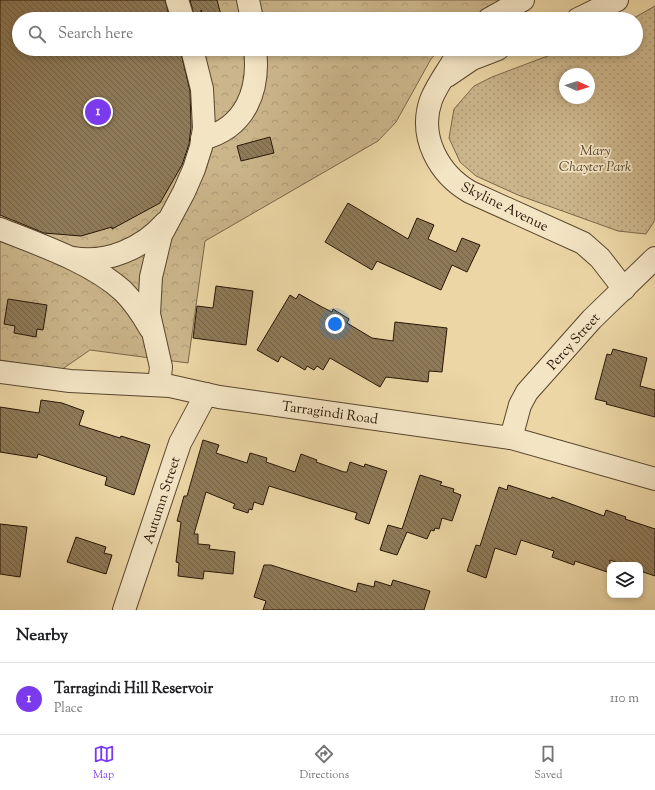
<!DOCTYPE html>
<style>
:root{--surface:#fff;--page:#f2f2f2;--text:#202124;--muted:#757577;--line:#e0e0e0;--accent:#7c3aed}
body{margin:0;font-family:"Sorts Mill Goudy",serif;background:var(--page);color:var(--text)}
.controls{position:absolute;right:12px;bottom:12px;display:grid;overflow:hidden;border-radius:8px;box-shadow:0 2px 6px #0003}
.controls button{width:36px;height:36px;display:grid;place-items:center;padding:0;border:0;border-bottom:1px solid var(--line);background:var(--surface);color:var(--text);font:20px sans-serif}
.compass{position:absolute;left:559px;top:68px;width:36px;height:36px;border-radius:50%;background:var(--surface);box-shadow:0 2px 6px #0003;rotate:93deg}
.you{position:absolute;left:335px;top:324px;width:14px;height:14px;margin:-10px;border:3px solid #fff;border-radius:50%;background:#1a73e8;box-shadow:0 0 0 6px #1a73e833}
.badge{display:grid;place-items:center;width:26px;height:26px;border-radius:50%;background:var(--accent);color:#fff;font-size:13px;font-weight:700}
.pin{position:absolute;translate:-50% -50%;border:2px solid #fff;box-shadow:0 1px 4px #0006}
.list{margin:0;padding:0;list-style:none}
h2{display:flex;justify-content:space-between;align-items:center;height:52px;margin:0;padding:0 16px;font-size:17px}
h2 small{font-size:13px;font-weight:400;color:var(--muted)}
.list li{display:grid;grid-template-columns:26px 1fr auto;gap:12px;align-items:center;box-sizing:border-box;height:72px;padding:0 16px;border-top:1px solid var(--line)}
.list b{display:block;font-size:15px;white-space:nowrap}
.list p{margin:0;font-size:13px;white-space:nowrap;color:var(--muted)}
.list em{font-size:13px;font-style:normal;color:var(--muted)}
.icon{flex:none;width:22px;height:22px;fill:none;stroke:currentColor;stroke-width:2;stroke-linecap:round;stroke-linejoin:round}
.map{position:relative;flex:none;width:655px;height:610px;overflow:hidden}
.search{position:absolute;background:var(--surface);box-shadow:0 2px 6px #0003;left:12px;right:12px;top:12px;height:44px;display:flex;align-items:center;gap:10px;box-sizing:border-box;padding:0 14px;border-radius:22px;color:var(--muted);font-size:15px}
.sheet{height:124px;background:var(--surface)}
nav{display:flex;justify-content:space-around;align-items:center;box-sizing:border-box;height:56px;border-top:1px solid var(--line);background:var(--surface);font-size:11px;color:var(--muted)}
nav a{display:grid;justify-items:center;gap:2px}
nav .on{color:var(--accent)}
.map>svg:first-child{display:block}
.forest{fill:url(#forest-crowns);stroke:#7a6648}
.park{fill:url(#park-dots);stroke:#7a6648;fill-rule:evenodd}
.building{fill:url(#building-back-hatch);stroke:#281605}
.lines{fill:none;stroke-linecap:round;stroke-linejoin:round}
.minor-casing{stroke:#59462d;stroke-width:24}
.minor{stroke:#f3e4c4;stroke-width:22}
.labels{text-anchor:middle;stroke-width:3.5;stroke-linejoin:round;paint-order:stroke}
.park-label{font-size:14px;font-style:italic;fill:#59462d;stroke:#f3e4c4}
.street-label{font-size:14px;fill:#281605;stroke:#f3e4c4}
</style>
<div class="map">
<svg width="655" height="610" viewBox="0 0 655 610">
<defs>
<pattern id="forest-crowns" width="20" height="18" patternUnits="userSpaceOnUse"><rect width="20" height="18" fill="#cbb58a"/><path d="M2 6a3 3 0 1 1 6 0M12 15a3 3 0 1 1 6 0" fill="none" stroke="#ae9b76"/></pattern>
<pattern id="park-dots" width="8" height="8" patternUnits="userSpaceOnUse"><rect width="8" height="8" fill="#cbb58a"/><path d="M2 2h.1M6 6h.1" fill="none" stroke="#ae9b76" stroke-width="1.8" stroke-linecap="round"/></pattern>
<pattern id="building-back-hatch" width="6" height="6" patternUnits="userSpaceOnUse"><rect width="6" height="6" fill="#8e7a58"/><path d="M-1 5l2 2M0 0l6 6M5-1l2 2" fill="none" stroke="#746347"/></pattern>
</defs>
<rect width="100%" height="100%" fill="#ecd6a5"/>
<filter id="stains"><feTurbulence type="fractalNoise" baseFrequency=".005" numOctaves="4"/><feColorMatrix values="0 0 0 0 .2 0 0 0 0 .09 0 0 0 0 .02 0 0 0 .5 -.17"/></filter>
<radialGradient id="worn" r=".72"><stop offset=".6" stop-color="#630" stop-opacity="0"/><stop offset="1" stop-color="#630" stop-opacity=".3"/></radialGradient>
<polygon class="forest" points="0,0 497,0 498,1 475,19 19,19 19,49 440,49 431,59 396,122 378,141 205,241 188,363 90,350 61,370 0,360"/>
<path class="park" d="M655 6V220L646 234 618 231 518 195 476 176 460 162 449 138 454 109 474 86 492 77 566 49H636V19H632ZM565 74H589V98H565Z"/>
<g class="building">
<polygon points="0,0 165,0 170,19 19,19 19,49 180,49 190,91 191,127 189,144 182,165 160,203 112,229 112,227 81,236 44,233 0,215"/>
<polygon points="190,0 217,0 222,19 204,19 201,10 201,19 195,19"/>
<polygon points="270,137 274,153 241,161 237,146"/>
<polygon points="348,203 408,239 417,218 434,225 428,239 456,252 462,238 480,245 467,272 452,265 441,290 377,261 372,270 325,242"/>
<polygon points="216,286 253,291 246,345 193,338 197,306 213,308"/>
<polygon points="299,294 322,307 332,312 333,309 349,319 347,323 372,338 393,341 395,322 447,328 442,372 429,371 428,382 386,377 380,387 330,358 323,370 317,366 314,370 307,366 305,370 281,356 278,362 257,350 290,295 296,299"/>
<polygon points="8,299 47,305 43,330 37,329 36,337 14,333 15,326 4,324"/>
<polygon points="613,349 647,358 640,386 655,390 655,417 606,404 607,402 595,399 607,354 611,355"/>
<polygon points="41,400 62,403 84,411 79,425 120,438 121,436 150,445 134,495 105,485 107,477 38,454 37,458 0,452 0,407 39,413"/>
<polygon points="203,440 219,445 216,453 247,463 250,453 267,458 266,462 295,472 301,454 317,460 316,462 344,472 347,472 350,462 364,467 365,464 387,471 369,524 355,519 357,513 269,486 263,505 254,502 252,510 249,509 248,513 233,508 235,504 206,492 194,534 198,534 198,544 210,545 209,549 235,552 233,574 204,571 203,579 178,576 179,563 176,562 181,522 177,521 184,496 187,496"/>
<polygon points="420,475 442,482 440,485 454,489 453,492 461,495 452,521 442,518 439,529 435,528 434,531 431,530 427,539 407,532 397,555 380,550 388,525 402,529"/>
<polygon points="508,485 551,499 552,497 604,516 606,510 626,517 625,519 655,529 655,576 640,571 640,565 624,565 610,560 610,573 575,561 574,565 552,557 554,551 521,540 516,555 495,548 486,578 467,571 476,545 480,546 499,487 507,490"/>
<polygon points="0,524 27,527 20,577 0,574"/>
<polygon points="76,537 106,547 104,553 112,555 106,574 67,562"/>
<polygon points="264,565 271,565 356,592 358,583 374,587 375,581 391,586 393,580 430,591 424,610 263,610 266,601 254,597"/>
</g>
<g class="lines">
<g class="minor-casing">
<g id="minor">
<polyline points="177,0 183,19"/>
<polyline points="248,0 252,19"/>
<polyline points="489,19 523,0"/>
<polyline points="578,19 617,0"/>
<path d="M460 49C452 66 438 82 431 100 418 137 439 174 470 192L583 243 600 258 624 289"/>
<polyline points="447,76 472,59 498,49"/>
<path d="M202 139C246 128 260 90 255 49"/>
<path d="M0 229C40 245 91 262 123 291 134 302 142 314 150 328"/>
<path d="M73 258C107 264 143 248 165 223"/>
<polyline points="0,372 70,381 170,386 219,397 511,438 655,479"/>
<polyline points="159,385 161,367 149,314 151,277 161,235 184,192 194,169 201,147 204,128 202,89 192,49"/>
<polyline points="511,438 520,405 527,392 592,319 655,258"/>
<polyline points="124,610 180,443 206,394"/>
</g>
</g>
<use href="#minor" class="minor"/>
</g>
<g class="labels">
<g class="park-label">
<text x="595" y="155">Mary<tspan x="595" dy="16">Chayter Park</tspan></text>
</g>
<g class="street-label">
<text transform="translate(505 206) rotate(26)" y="5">Skyline Avenue</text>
<text transform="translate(573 341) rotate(-48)" y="5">Percy Street</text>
<text transform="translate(330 412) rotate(8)" y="5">Tarragindi Road</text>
<text transform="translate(161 500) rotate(-72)" y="5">Autumn Street</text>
</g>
</g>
<rect width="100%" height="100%" filter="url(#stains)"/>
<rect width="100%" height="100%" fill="url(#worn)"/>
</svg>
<div class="controls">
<button><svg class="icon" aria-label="layers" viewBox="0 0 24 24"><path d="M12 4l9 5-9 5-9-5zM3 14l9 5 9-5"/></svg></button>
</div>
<svg class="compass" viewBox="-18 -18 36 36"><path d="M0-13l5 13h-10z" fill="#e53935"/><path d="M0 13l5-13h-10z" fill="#757577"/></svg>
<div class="you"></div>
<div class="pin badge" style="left:98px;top:112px">1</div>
<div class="search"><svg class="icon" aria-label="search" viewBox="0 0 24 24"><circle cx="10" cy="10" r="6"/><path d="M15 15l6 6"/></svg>Search here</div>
</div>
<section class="sheet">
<h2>Nearby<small></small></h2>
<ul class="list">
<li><span class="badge">1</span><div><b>Tarragindi Hill Reservoir</b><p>Place</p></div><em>110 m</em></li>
</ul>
</section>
<nav>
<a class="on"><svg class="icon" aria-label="map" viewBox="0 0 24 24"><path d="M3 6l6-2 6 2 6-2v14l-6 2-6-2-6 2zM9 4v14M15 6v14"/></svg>Map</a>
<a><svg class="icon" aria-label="directions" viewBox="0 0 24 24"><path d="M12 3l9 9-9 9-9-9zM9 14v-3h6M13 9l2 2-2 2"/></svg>Directions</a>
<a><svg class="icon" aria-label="saved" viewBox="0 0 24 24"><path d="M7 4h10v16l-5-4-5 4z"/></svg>Saved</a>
</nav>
